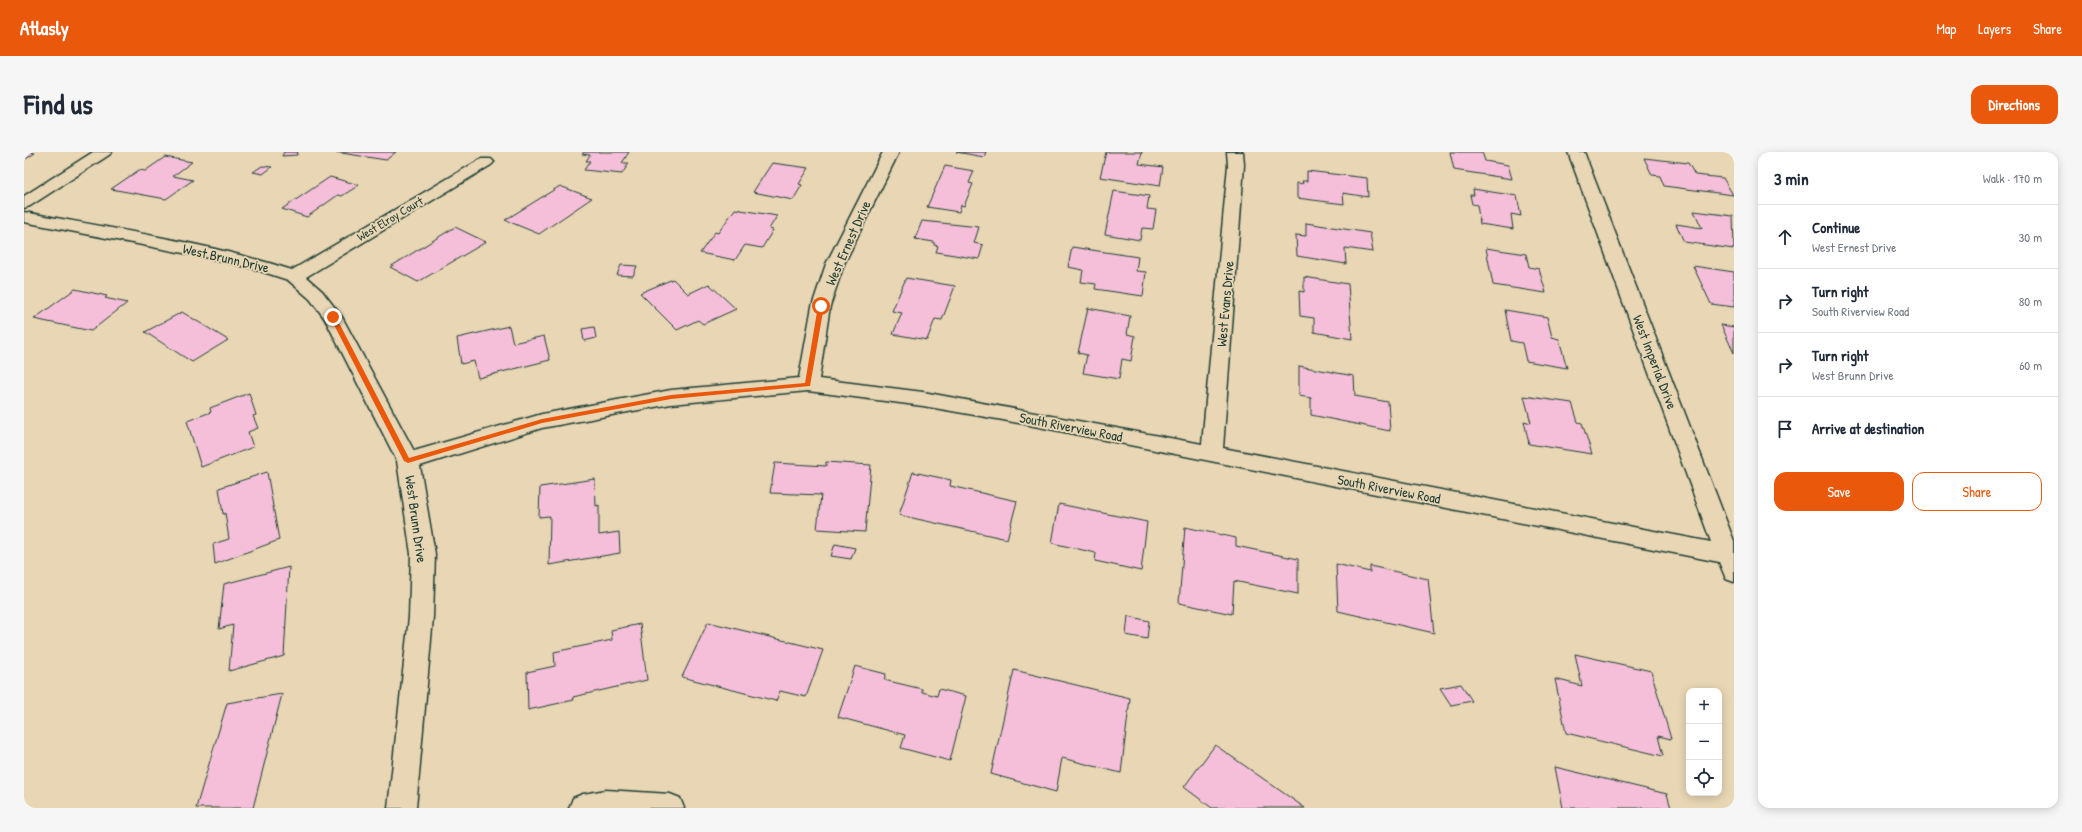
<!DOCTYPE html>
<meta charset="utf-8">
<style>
:root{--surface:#fff;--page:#f6f6f7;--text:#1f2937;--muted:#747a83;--line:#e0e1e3;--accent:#ea580c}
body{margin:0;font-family:"Patrick Hand",sans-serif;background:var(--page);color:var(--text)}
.controls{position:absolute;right:12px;bottom:12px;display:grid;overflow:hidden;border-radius:8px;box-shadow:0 2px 10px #0003}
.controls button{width:36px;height:36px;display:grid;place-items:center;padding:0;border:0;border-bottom:1px solid var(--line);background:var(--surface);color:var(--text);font:20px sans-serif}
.stop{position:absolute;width:12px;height:12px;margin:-9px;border:3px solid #ea580c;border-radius:50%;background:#fff}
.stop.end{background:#ea580c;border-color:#fff;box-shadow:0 1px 4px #0008}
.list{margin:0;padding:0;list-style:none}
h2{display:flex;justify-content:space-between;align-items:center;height:52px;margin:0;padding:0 16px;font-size:17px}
h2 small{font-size:13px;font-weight:400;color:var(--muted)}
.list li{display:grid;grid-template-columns:26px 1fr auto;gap:12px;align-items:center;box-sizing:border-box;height:64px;padding:0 16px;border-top:1px solid var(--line)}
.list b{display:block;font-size:15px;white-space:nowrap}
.list p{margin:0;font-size:13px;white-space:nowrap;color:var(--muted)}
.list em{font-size:13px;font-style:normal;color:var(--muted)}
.actions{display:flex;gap:8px;padding:12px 16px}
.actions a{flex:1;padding:9px 0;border:1px solid var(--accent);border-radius:12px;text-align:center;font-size:14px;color:var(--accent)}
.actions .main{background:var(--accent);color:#fff}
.icon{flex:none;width:22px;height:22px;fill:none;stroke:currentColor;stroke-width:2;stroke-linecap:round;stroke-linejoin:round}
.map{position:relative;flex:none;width:1710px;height:656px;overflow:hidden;border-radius:12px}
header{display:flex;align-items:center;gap:24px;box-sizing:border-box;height:56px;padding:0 20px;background:var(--accent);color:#fff}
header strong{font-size:19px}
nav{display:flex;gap:22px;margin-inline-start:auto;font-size:14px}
.intro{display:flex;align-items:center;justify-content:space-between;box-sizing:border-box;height:96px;padding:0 24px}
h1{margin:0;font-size:28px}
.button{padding:10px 18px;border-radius:12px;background:var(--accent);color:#fff;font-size:14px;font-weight:700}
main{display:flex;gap:24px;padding:0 24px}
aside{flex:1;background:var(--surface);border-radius:12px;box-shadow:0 2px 10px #0003}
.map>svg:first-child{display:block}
.building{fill:#f5bfd9;stroke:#1f3d34}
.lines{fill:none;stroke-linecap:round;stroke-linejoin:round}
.minor-casing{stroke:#1f3d34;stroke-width:3}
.minor{fill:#e8d6b4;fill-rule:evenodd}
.route{fill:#ea580c}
.labels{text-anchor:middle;stroke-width:3.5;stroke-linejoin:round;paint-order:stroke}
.far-street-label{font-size:12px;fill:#1f3d34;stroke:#e8d6b4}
.street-label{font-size:14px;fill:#1f3d34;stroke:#e8d6b4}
</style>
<header>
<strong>Atlasly</strong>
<nav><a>Map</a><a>Layers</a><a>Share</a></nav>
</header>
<div class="intro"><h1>Find us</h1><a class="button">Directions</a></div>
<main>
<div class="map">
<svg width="1710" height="656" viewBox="0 0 1710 656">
<rect width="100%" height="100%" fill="#e8d6b4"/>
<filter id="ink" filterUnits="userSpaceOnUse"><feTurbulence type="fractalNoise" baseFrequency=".025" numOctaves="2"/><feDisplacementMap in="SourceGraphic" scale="8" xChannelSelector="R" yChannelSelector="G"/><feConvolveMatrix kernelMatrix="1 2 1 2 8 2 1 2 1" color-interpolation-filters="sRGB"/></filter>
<g filter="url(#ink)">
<g class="building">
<polygon points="0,0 7,0 11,1 0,8"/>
<polygon points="260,0 274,0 273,3 258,4"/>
<polygon points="311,0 372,0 362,8"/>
<polygon points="560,0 605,0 598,11 605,11 598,22 560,18 566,9 562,9 566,3 558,2"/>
<polygon points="932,0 962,0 960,5"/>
<polygon points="1082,0 1118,0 1115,12 1139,15 1136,34 1076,25"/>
<polygon points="1426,0 1458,0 1461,9 1484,13 1488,27 1430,18"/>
<polygon points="141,5 168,10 149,24 169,28 142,47 87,37 115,18 121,19"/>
<polygon points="1620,6 1664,11 1671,23 1699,26 1709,43 1640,34 1636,24 1628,23"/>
<polygon points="748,11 785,16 775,32 778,33 769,48 729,40"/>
<polygon points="238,14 248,15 239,22 229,20"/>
<polygon points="921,14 950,19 945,31 949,32 940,54 937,53 935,60 903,55"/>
<polygon points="1283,19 1343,26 1344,45 1319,41 1320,52 1273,46 1273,31 1279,32 1278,29 1283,29"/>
<polygon points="306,25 335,33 318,44 314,43 283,65 258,57"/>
<polygon points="536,34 568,46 515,82 481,68"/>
<polygon points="1449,37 1493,44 1497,64 1487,62 1489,77 1456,72 1453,53 1448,52 1446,43 1450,43"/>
<polygon points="1090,39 1125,44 1123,57 1132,58 1129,77 1118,76 1116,88 1081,82"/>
<polygon points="711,57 753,64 745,77 749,78 738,96 721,93 711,108 676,101 691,80 694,81"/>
<polygon points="1670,59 1709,64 1710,97 1660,90 1652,72 1678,76"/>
<polygon points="898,69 955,75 950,91 959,93 955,107 912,100 914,94 910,93 910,90 891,87"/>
<polygon points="1282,71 1346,81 1349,100 1321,96 1322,112 1273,104 1272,83 1282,84"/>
<polygon points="431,75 462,90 394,130 366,115"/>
<polygon points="1048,95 1114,105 1112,119 1122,120 1119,144 1071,137 1072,132 1057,130 1059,118 1044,115"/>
<polygon points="1462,96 1502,102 1505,115 1515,117 1522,141 1469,133"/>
<polygon points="597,113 613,114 609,124 593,123"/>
<polygon points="1669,114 1710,120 1710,155 1687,152"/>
<polygon points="1280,125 1324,132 1328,187 1290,180 1290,166 1276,164 1275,139 1280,140"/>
<polygon points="882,126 931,134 918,168 911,167 903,188 869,182 878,161 868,159"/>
<polygon points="649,127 664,142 685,132 712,157 679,172 674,168 653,178 616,141"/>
<polygon points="51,137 83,144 81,146 103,151 67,179 10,167"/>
<polygon points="1064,156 1106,164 1103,182 1111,184 1107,209 1098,207 1095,227 1059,221 1063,203 1054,201"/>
<polygon points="1481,158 1523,165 1528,185 1535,187 1543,216 1502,209 1498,191 1487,189"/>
<polygon points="158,160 204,188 168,210 121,180"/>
<polygon points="1697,173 1710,175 1710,201"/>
<polygon points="485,174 489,191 520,184 526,208 454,226 450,209 437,212 433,186"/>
<polygon points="570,175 572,186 560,189 558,177"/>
<polygon points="1275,214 1330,224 1331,244 1364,250 1366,279 1287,263 1287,246 1275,244"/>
<polygon points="225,241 232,263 229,264 234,276 224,280 229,295 177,315 163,269 187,260 186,256"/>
<polygon points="1500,244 1548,251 1554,270 1558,271 1568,302 1505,292 1500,269 1507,271"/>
<polygon points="802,310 847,313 841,380 793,377 797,343 746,341 751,311 802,314"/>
<polygon points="243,320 255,388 191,412 189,392 205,387 201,361 199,362 195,336"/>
<polygon points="889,320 927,328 926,334 993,349 983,387 875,363"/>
<polygon points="571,327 572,354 575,353 575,383 595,380 596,401 525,413 526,364 515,365 516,335"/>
<polygon points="1035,352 1123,370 1117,419 1071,409 1072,401 1028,391"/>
<polygon points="1161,375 1212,386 1212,394 1274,407 1274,442 1210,429 1208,462 1155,451"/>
<polygon points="811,392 831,396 827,407 807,404"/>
<polygon points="1312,412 1346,420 1346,414 1404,427 1410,481 1314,459"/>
<polygon points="265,415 260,504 205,519 209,473 195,477 200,432"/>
<polygon points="1104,464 1125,469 1123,487 1102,483"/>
<polygon points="684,470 799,498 782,545 756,539 752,549 658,525"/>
<polygon points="616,472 623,528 549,545 550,548 504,558 503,520 531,514 530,500 588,488 587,478"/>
<polygon points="1551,502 1627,519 1647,587 1634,584 1639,604 1542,581 1531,527 1558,534"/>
<polygon points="831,514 862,522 860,528 898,537 898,540 913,544 915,537 942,544 926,609 877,596 881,583 814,565"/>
<polygon points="990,518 1106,546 1097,621 1038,606 1032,640 967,622"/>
<polygon points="1437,532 1448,549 1427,553 1416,536"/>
<polygon points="258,542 229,656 172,656 203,551"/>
<polygon points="1191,593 1281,656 1188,656 1160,635"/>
<polygon points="1531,615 1643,642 1647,656 1539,656"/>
</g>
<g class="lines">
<g class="minor-casing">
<g id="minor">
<polygon points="69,0 88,0 85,3 6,54 0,56 0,44"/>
<path d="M859 0H875L820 112 806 154 795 227 899 240 1178 292 1204 13 1203 0H1219L1220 13 1199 296 1687 390 1544 0H1560L1710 389V430L1702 427 1695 410 979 268 899 254 784 239 647 252 518 276 396 314 411 402 409 465 392 656H364L385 465 387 402 373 309 301 167 286 147 264 128 227 116 180 105 0 70V60C89 77 181 90 268 118L457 7H467L470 10 467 13 282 125 298 139 318 165 390 299 518 262 647 238 775 226 788 154 802 112Z"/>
<polygon points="582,638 646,642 656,646 660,656 545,656 549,646 559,642"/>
</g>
</g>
<use href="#minor" class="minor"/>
</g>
</g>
<polygon class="route" points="797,152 800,154 786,234 647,247 518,271 384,311 380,309 306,165 309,163 312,165 385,306 518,267 647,243 781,231 794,154"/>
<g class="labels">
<g class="far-street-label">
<text transform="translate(366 67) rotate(-31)" y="4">West Elroy Court</text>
</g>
<g class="street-label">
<text transform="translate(824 91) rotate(-66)" y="5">West Ernest Drive</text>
<text transform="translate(202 106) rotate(13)" y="5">West Brunn Drive</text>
<text transform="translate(1201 152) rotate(-85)" y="5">West Evans Drive</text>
<text transform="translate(1631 210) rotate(69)" y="5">West Imperial Drive</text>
<text transform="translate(1047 275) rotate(11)" y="5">South Riverview Road</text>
<text transform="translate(1365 337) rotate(11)" y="5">South Riverview Road</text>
<text transform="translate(392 367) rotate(82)" y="5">West Brunn Drive</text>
</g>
</g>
</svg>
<div class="controls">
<button>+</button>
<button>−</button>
<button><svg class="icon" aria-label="locate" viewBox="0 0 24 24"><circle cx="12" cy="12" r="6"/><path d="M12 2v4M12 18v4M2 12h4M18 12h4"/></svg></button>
</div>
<div class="stop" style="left:797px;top:154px"></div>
<div class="stop end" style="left:309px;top:165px"></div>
</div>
<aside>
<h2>3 min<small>Walk · 170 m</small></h2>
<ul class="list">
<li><svg class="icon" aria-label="ahead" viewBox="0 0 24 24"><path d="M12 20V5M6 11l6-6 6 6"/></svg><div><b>Continue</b><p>West Ernest Drive</p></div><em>30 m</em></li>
<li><svg class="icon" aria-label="right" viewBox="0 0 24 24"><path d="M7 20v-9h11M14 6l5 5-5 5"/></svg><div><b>Turn right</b><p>South Riverview Road</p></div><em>80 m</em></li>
<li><svg class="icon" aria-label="right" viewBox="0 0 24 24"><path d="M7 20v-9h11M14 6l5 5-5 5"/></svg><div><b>Turn right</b><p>West Brunn Drive</p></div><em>60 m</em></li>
<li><svg class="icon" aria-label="arrive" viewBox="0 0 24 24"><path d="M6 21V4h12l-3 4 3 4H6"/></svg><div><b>Arrive at destination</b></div></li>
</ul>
<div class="actions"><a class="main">Save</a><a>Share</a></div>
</aside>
</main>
